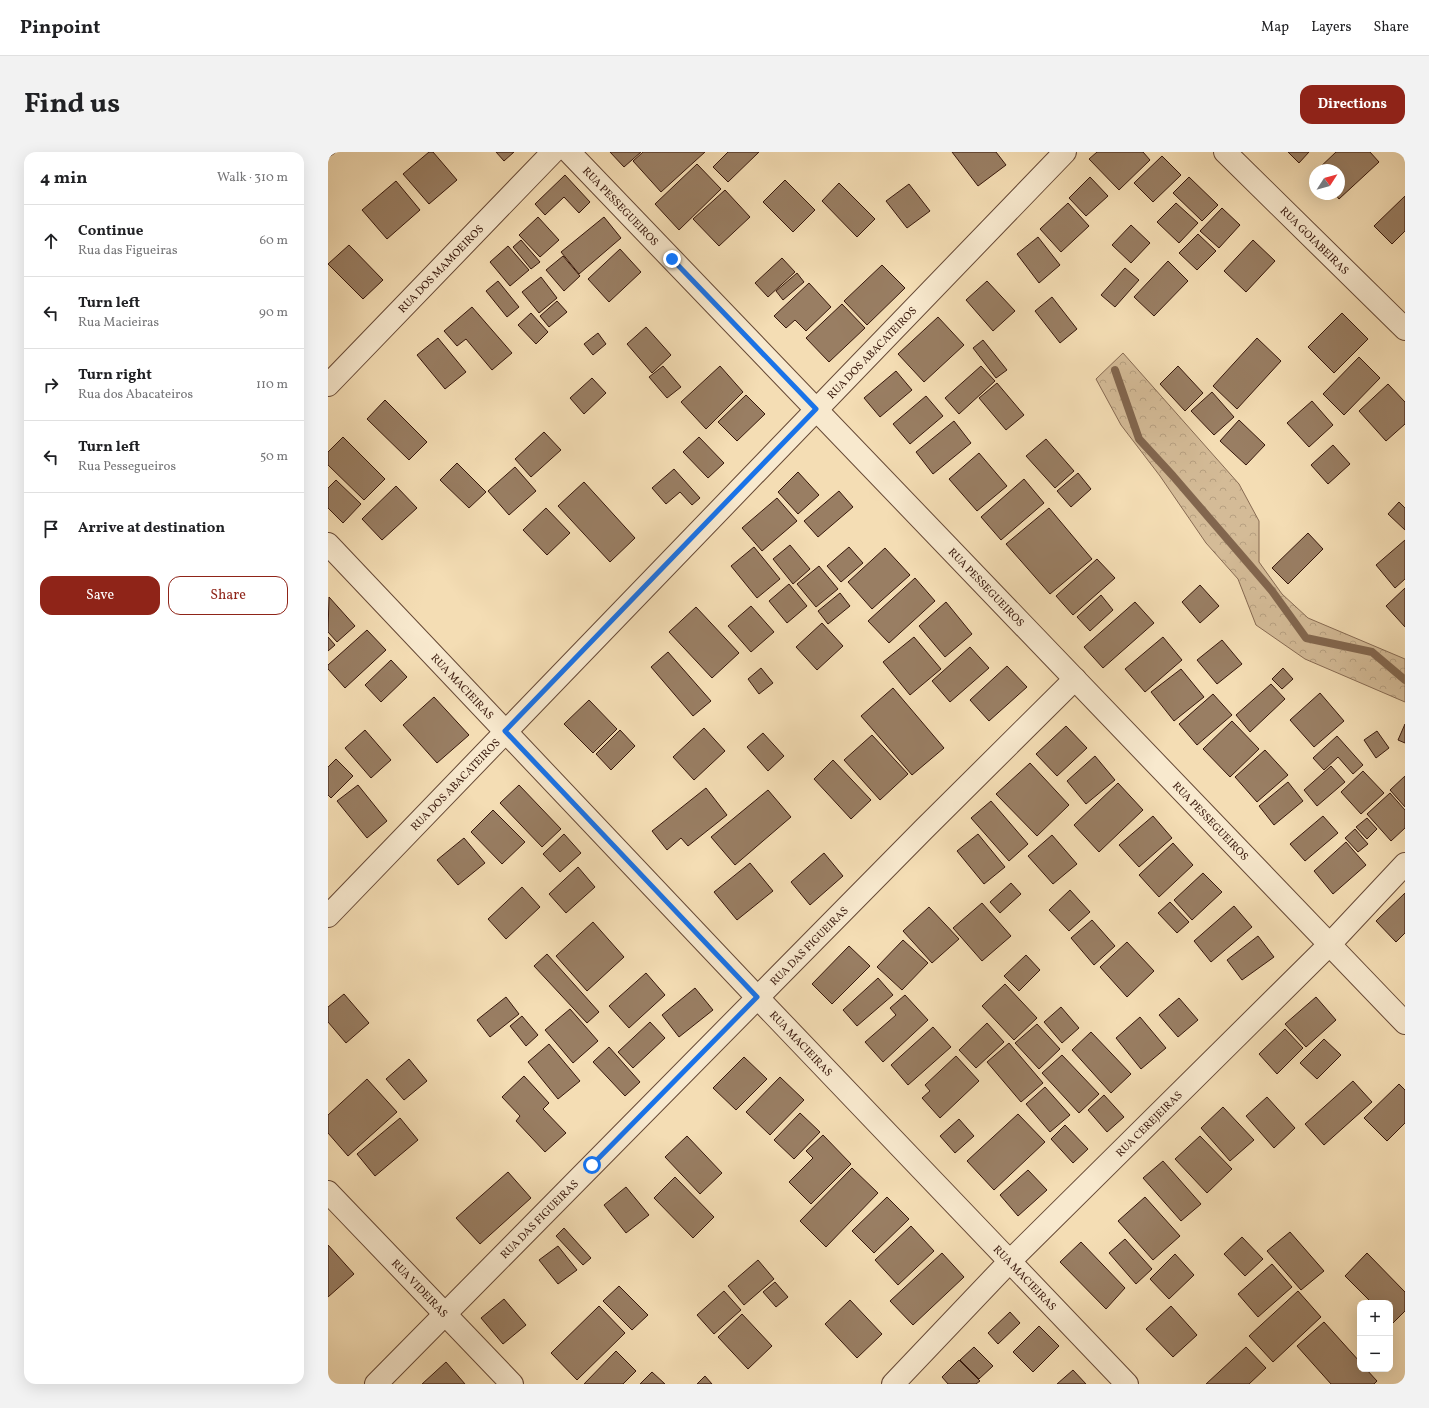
<!DOCTYPE html>
<meta charset="utf-8">
<style>
:root{--surface:#fff;--page:#f2f2f2;--text:#202124;--muted:#757577;--line:#e0e0e0;--accent:#8f2418}
body{margin:0;font-family:Vollkorn,serif;background:var(--page);color:var(--text)}
.controls{position:absolute;right:12px;bottom:12px;display:grid;overflow:hidden;border-radius:8px;box-shadow:0 4px 16px #0002}
.controls button{width:36px;height:36px;display:grid;place-items:center;padding:0;border:0;border-bottom:1px solid var(--line);background:var(--surface);color:var(--text);font:20px sans-serif}
.compass{position:absolute;left:981px;top:12px;width:36px;height:36px;border-radius:50%;background:var(--surface);box-shadow:0 4px 16px #0002;rotate:54deg}
.stop{position:absolute;width:12px;height:12px;margin:-9px;border:3px solid #1a73e8;border-radius:50%;background:#fff}
.stop.end{background:#1a73e8;border-color:#fff;box-shadow:0 1px 4px #0008}
.list{margin:0;padding:0;list-style:none}
h2{display:flex;justify-content:space-between;align-items:center;height:52px;margin:0;padding:0 16px;font-size:17px}
h2 small{font-size:13px;font-weight:400;color:var(--muted)}
.list li{display:grid;grid-template-columns:26px 1fr auto;gap:12px;align-items:center;box-sizing:border-box;height:72px;padding:0 16px;border-top:1px solid var(--line)}
.list b{display:block;font-size:15px;white-space:nowrap}
.list p{margin:0;font-size:13px;white-space:nowrap;color:var(--muted)}
.list em{font-size:13px;font-style:normal;color:var(--muted)}
.actions{display:flex;gap:8px;padding:12px 16px}
.actions a{flex:1;padding:9px 0;border:1px solid var(--accent);border-radius:12px;text-align:center;font-size:14px;color:var(--accent)}
.actions .main{background:var(--accent);color:#fff}
.icon{flex:none;width:22px;height:22px;fill:none;stroke:currentColor;stroke-width:2;stroke-linecap:round;stroke-linejoin:round}
.map{position:relative;flex:none;width:1077px;height:1232px;overflow:hidden;border-radius:12px}
header{display:flex;align-items:center;gap:24px;box-sizing:border-box;height:56px;padding:0 20px;background:var(--surface);border-bottom:1px solid var(--line)}
header strong{font-size:19px}
nav{display:flex;gap:22px;margin-inline-start:auto;font-size:14px}
.intro{display:flex;align-items:center;justify-content:space-between;box-sizing:border-box;height:96px;padding:0 24px}
h1{margin:0;font-size:28px}
.button{padding:10px 18px;border-radius:12px;background:var(--accent);color:#fff;font-size:14px;font-weight:700}
main{display:flex;gap:24px;padding:0 24px}
aside{flex:1;background:var(--surface);border-radius:12px;box-shadow:0 4px 16px #0002}
.map>svg:first-child{display:block}
.forest{fill:url(#forest-crowns);stroke:#866951}
.lines{fill:none;stroke-linecap:round;stroke-linejoin:round}
.stream{stroke:#82664e;stroke-width:8}
.building{fill:#997e63;stroke:#37170b}
.street-casing{stroke:#664835;stroke-width:24}
.street{stroke:#f8e9ce;stroke-width:22}
.route{stroke:#1a73e8;stroke-width:5}
.labels{text-anchor:middle;stroke-width:3;stroke-linejoin:round;paint-order:stroke}
.street-label{font-size:11px;fill:#37170b;stroke:#f8e9ce}
</style>
<header>
<strong>Pinpoint</strong>
<nav><a>Map</a><a>Layers</a><a>Share</a></nav>
</header>
<div class="intro"><h1>Find us</h1><a class="button">Directions</a></div>
<main>
<aside>
<h2>4 min<small>Walk · 310 m</small></h2>
<ul class="list">
<li><svg class="icon" aria-label="ahead" viewBox="0 0 24 24"><path d="M12 20V5M6 11l6-6 6 6"/></svg><div><b>Continue</b><p>Rua das Figueiras</p></div><em>60 m</em></li>
<li><svg class="icon" aria-label="left" viewBox="0 0 24 24"><path d="M17 20v-9H6M10 6l-5 5 5 5"/></svg><div><b>Turn left</b><p>Rua Macieiras</p></div><em>90 m</em></li>
<li><svg class="icon" aria-label="right" viewBox="0 0 24 24"><path d="M7 20v-9h11M14 6l5 5-5 5"/></svg><div><b>Turn right</b><p>Rua dos Abacateiros</p></div><em>110 m</em></li>
<li><svg class="icon" aria-label="left" viewBox="0 0 24 24"><path d="M17 20v-9H6M10 6l-5 5 5 5"/></svg><div><b>Turn left</b><p>Rua Pessegueiros</p></div><em>50 m</em></li>
<li><svg class="icon" aria-label="arrive" viewBox="0 0 24 24"><path d="M6 21V4h12l-3 4 3 4H6"/></svg><div><b>Arrive at destination</b></div></li>
</ul>
<div class="actions"><a class="main">Save</a><a>Share</a></div>
</aside>
<div class="map">
<svg width="1077" height="1232" viewBox="0 0 1077 1232">
<defs>
<pattern id="forest-crowns" width="20" height="18" patternUnits="userSpaceOnUse"><rect width="20" height="18" fill="#d4bb97"/><path d="M2 6a3 3 0 1 1 6 0M12 15a3 3 0 1 1 6 0" fill="none" stroke="#b7a081"/></pattern>
</defs>
<rect width="100%" height="100%" fill="#f4ddb4"/>
<filter id="stains"><feTurbulence type="fractalNoise" baseFrequency=".005" numOctaves="4"/><feColorMatrix values="0 0 0 0 .2 0 0 0 0 .09 0 0 0 0 .02 0 0 0 .5 -.17"/></filter>
<radialGradient id="worn" r=".72"><stop offset=".6" stop-color="#630" stop-opacity="0"/><stop offset="1" stop-color="#630" stop-opacity=".3"/></radialGradient>
<polygon class="forest" points="795,201 911,332 931,369 931,410 954,442 980,466 1077,507 1077,550 977,507 928,473 910,427 878,391 832,324 793,273 768,227"/>
<g class="lines">
<polyline class="stream" points="787,218 811,287 845,324 944,439 978,486 1044,500 1077,528"/>
</g>
<g class="building">
<polygon points="0,0 8,0 0,6"/>
<polygon points="101,0 105,0 129,28 101,52 75,22"/>
<polygon points="168,0 186,0 176,9"/>
<polygon points="282,0 313,0 296,15"/>
<polygon points="315,0 377,0 333,40 305,9"/>
<polygon points="400,0 431,0 400,30 385,15"/>
<polygon points="624,0 668,0 678,13 650,34"/>
<polygon points="769,0 815,0 822,8 791,38 761,7"/>
<polygon points="960,0 981,0 971,11"/>
<polygon points="1008,0 1042,0 1051,10 1011,47 1007,42 1011,42 1011,18 989,18"/>
<polygon points="834,4 853,23 825,50 806,31"/>
<polygon points="369,12 393,37 351,78 327,52"/>
<polygon points="237,23 262,50 251,61 236,45 217,63 207,52"/>
<polygon points="762,25 780,44 758,64 741,46"/>
<polygon points="861,25 890,53 874,69 845,41"/>
<polygon points="457,28 487,58 465,80 435,50"/>
<polygon points="68,29 92,58 59,87 34,58"/>
<polygon points="511,31 547,67 529,85 494,49"/>
<polygon points="581,32 602,59 579,76 558,49"/>
<polygon points="397,38 422,65 391,94 365,67"/>
<polygon points="1077,44 1077,79 1064,92 1046,74"/>
<polygon points="740,51 761,74 733,100 712,77"/>
<polygon points="848,51 870,71 851,91 829,70"/>
<polygon points="894,56 912,73 891,96 872,79"/>
<polygon points="210,65 231,88 212,105 191,83"/>
<polygon points="276,65 293,86 251,122 233,100"/>
<polygon points="803,73 822,91 803,111 784,93"/>
<polygon points="870,82 888,99 869,118 851,101"/>
<polygon points="710,85 732,113 711,131 689,102"/>
<polygon points="193,88 212,110 203,117 185,95"/>
<polygon points="925,88 947,109 918,140 896,119"/>
<polygon points="21,93 55,128 35,147 0,112"/>
<polygon points="180,94 201,118 182,134 162,110"/>
<polygon points="292,97 313,120 281,150 260,127"/>
<polygon points="235,104 252,124 236,139 218,118"/>
<polygon points="454,106 467,120 440,145 427,131"/>
<polygon points="840,109 860,129 826,164 806,145"/>
<polygon points="554,113 577,136 539,173 516,149"/>
<polygon points="797,116 811,128 787,155 773,143"/>
<polygon points="469,121 476,130 455,148 448,139"/>
<polygon points="213,125 229,146 211,161 194,140"/>
<polygon points="170,129 191,155 179,165 158,139"/>
<polygon points="659,129 687,159 665,179 638,148"/>
<polygon points="481,131 503,155 478,179 467,168 458,176 446,164"/>
<polygon points="724,145 749,177 732,191 707,159"/>
<polygon points="229,149 239,160 221,175 212,164"/>
<polygon points="514,152 537,176 501,210 478,186"/>
<polygon points="144,155 184,201 164,218 138,187 129,194 116,179"/>
<polygon points="203,161 220,180 208,192 190,173"/>
<polygon points="1014,161 1040,187 1006,221 980,195"/>
<polygon points="610,165 636,193 596,230 570,202"/>
<polygon points="318,175 343,203 324,221 299,192"/>
<polygon points="270,181 278,192 265,203 256,192"/>
<polygon points="110,186 138,220 117,237 89,203"/>
<polygon points="929,186 953,209 909,257 885,234"/>
<polygon points="655,188 679,218 668,226 645,196"/>
<polygon points="1031,205 1052,226 1016,263 995,242"/>
<polygon points="335,214 353,235 339,246 321,225"/>
<polygon points="392,214 415,240 378,277 353,250"/>
<polygon points="653,214 667,229 631,262 617,246"/>
<polygon points="850,214 875,241 857,259 832,232"/>
<polygon points="568,219 584,238 552,265 536,246"/>
<polygon points="264,226 278,241 256,262 242,246"/>
<polygon points="669,231 696,263 678,278 651,246"/>
<polygon points="1060,232 1077,250 1077,272 1058,289 1031,259"/>
<polygon points="884,240 906,265 886,283 863,259"/>
<polygon points="418,243 437,262 409,289 390,270"/>
<polygon points="598,244 615,264 582,292 565,272"/>
<polygon points="57,248 99,290 81,308 39,267"/>
<polygon points="984,249 1005,273 981,295 959,271"/>
<polygon points="911,268 937,293 918,313 892,289"/>
<polygon points="626,269 643,291 605,322 588,300"/>
<polygon points="216,280 233,298 203,325 187,307"/>
<polygon points="15,285 57,327 36,348 0,313 0,300"/>
<polygon points="371,285 396,311 380,326 355,300"/>
<polygon points="718,287 746,319 727,336 698,304"/>
<polygon points="1005,293 1022,312 1000,332 983,313"/>
<polygon points="651,301 679,334 649,359 621,327"/>
<polygon points="129,311 158,340 141,356 112,328"/>
<polygon points="187,315 208,339 181,363 160,339"/>
<polygon points="346,317 372,346 364,353 352,340 338,352 324,336"/>
<polygon points="470,320 491,343 470,362 450,340"/>
<polygon points="750,321 763,337 743,355 729,339"/>
<polygon points="696,327 716,351 673,388 653,365"/>
<polygon points="8,328 33,352 15,371 0,356 0,336"/>
<polygon points="256,330 307,386 282,410 230,354"/>
<polygon points="68,334 89,356 54,388 34,367"/>
<polygon points="511,339 525,355 490,385 476,369"/>
<polygon points="449,346 469,369 434,399 414,376"/>
<polygon points="1071,350 1077,356 1077,378 1060,362"/>
<polygon points="218,356 242,381 219,403 195,378"/>
<polygon points="721,356 764,407 722,442 678,392"/>
<polygon points="980,381 995,397 960,432 944,416"/>
<polygon points="1077,388 1077,427 1067,436 1048,413"/>
<polygon points="462,393 482,417 465,432 445,407"/>
<polygon points="426,395 452,427 429,446 403,414"/>
<polygon points="521,395 535,411 513,430 499,414"/>
<polygon points="557,396 582,423 544,457 520,430"/>
<polygon points="769,407 787,426 745,463 728,444"/>
<polygon points="491,414 510,437 488,455 469,432"/>
<polygon points="587,426 607,449 561,491 540,469"/>
<polygon points="461,432 479,454 459,471 441,449"/>
<polygon points="872,433 891,454 872,471 854,450"/>
<polygon points="1077,436 1077,475 1058,454"/>
<polygon points="512,441 522,454 500,472 490,459"/>
<polygon points="773,443 785,458 762,479 749,465"/>
<polygon points="1,445 27,474 9,490 0,480"/>
<polygon points="618,450 644,482 617,505 591,474"/>
<polygon points="807,450 826,471 775,516 756,495"/>
<polygon points="423,454 446,480 423,500 400,474"/>
<polygon points="368,455 411,501 384,526 341,480"/>
<polygon points="494,471 515,494 489,518 468,495"/>
<polygon points="39,478 58,498 17,536 0,517 0,513"/>
<polygon points="0,485 7,493 0,499"/>
<polygon points="586,485 613,517 582,543 555,510"/>
<polygon points="835,485 854,508 817,540 797,517"/>
<polygon points="894,488 914,512 889,532 869,508"/>
<polygon points="642,495 661,516 622,550 604,529"/>
<polygon points="340,500 383,549 365,564 323,515"/>
<polygon points="63,508 79,525 53,550 37,533"/>
<polygon points="679,514 699,535 661,569 642,548"/>
<polygon points="433,516 445,531 431,542 420,527"/>
<polygon points="955,516 965,527 954,537 944,527"/>
<polygon points="853,517 876,545 846,569 823,540"/>
<polygon points="943,532 957,547 922,580 908,563"/>
<polygon points="565,536 616,596 584,623 533,564"/>
<polygon points="992,541 1016,569 986,595 962,568"/>
<polygon points="885,542 904,563 869,593 851,572"/>
<polygon points="106,545 141,583 109,611 75,573"/>
<polygon points="261,548 289,577 265,601 236,572"/>
<polygon points="904,569 931,597 902,625 875,597"/>
<polygon points="1077,572 1077,591 1070,588"/>
<polygon points="738,574 759,596 729,624 708,602"/>
<polygon points="376,576 397,599 366,628 345,605"/>
<polygon points="37,578 63,608 43,626 17,596"/>
<polygon points="292,578 307,594 283,618 268,602"/>
<polygon points="1049,579 1061,596 1048,606 1036,588"/>
<polygon points="435,581 456,604 440,619 419,595"/>
<polygon points="544,583 580,622 552,648 516,608"/>
<polygon points="1009,584 1035,613 1025,622 1010,605 996,618 985,606"/>
<polygon points="937,598 960,623 929,650 907,625"/>
<polygon points="767,604 787,628 758,652 739,629"/>
<polygon points="8,607 25,624 3,646 0,643 0,615"/>
<polygon points="505,608 543,648 523,667 486,627"/>
<polygon points="702,611 741,653 709,684 668,642"/>
<polygon points="1003,614 1017,630 989,654 976,638"/>
<polygon points="1035,619 1056,641 1033,662 1013,640"/>
<polygon points="1077,624 1077,655 1062,638"/>
<polygon points="960,630 975,649 946,673 931,654"/>
<polygon points="790,631 815,658 771,700 746,673"/>
<polygon points="30,633 59,669 39,686 9,649"/>
<polygon points="191,633 233,677 214,695 172,651"/>
<polygon points="378,636 399,663 360,694 353,686 339,698 324,679"/>
<polygon points="440,638 463,665 407,713 383,685"/>
<polygon points="1062,641 1077,658 1077,676 1063,689 1039,662"/>
<polygon points="663,649 700,692 681,709 643,666"/>
<polygon points="165,658 197,690 174,712 143,680"/>
<polygon points="825,664 844,686 811,715 791,693"/>
<polygon points="995,664 1010,681 977,709 962,692"/>
<polygon points="1039,666 1049,677 1039,687 1028,675"/>
<polygon points="1027,677 1040,692 1030,700 1017,686"/>
<polygon points="236,682 253,701 232,720 215,702"/>
<polygon points="650,682 677,715 656,732 629,699"/>
<polygon points="724,683 749,712 725,732 700,704"/>
<polygon points="136,686 157,711 130,733 109,708"/>
<polygon points="1018,690 1038,713 1005,742 986,719"/>
<polygon points="845,691 865,713 831,745 811,723"/>
<polygon points="496,701 515,724 482,753 463,730"/>
<polygon points="422,711 445,739 409,768 386,740"/>
<polygon points="250,715 267,735 238,761 221,742"/>
<polygon points="875,721 894,740 864,768 846,748"/>
<polygon points="683,731 693,742 672,761 662,750"/>
<polygon points="194,735 212,755 178,787 160,767"/>
<polygon points="742,738 762,760 741,779 721,758"/>
<polygon points="1077,741 1077,781 1068,790 1048,769"/>
<polygon points="842,750 861,770 849,781 830,761"/>
<polygon points="654,751 683,784 654,809 625,776"/>
<polygon points="906,754 924,775 883,810 866,789"/>
<polygon points="601,755 631,787 604,811 575,779"/>
<polygon points="764,768 787,794 766,813 743,786"/>
<polygon points="265,770 296,805 259,839 228,804"/>
<polygon points="930,784 946,805 914,828 899,808"/>
<polygon points="575,788 600,811 574,838 549,815"/>
<polygon points="799,790 826,819 799,845 772,815"/>
<polygon points="521,794 542,814 504,852 484,832"/>
<polygon points="219,802 271,860 259,871 206,814"/>
<polygon points="698,803 712,818 691,839 676,824"/>
<polygon points="318,821 337,843 301,876 281,854"/>
<polygon points="550,826 565,843 529,874 515,858"/>
<polygon points="677,832 709,866 686,888 654,854"/>
<polygon points="367,836 385,858 351,885 334,863"/>
<polygon points="16,842 41,871 18,891 0,870 0,855"/>
<polygon points="577,843 600,868 555,910 537,890 568,863 562,856"/>
<polygon points="178,845 191,862 162,885 149,868"/>
<polygon points="988,845 1008,868 978,895 957,872"/>
<polygon points="851,846 870,868 850,885 831,863"/>
<polygon points="733,855 751,876 734,891 716,870"/>
<polygon points="242,857 270,889 245,911 217,878"/>
<polygon points="194,864 210,883 198,894 182,874"/>
<polygon points="812,865 838,896 813,917 788,886"/>
<polygon points="322,870 337,886 305,916 290,900"/>
<polygon points="659,871 676,890 648,916 631,898"/>
<polygon points="709,872 732,897 711,917 687,891"/>
<polygon points="605,875 623,895 580,933 563,913"/>
<polygon points="957,877 975,896 949,922 931,902"/>
<polygon points="763,880 803,922 783,941 744,898"/>
<polygon points="996,887 1013,903 989,927 972,911"/>
<polygon points="681,891 715,931 693,950 659,910"/>
<polygon points="221,892 252,929 230,947 200,910"/>
<polygon points="281,895 312,930 297,944 265,910"/>
<polygon points="734,903 771,942 751,961 714,921"/>
<polygon points="628,904 651,929 612,966 594,946 602,939 597,933"/>
<polygon points="416,905 439,927 408,958 385,936"/>
<polygon points="81,907 99,929 76,948 58,927"/>
<polygon points="196,924 221,951 215,957 238,981 217,1000 188,969 192,964 174,945"/>
<polygon points="452,925 476,948 442,983 418,960"/>
<polygon points="39,927 69,960 20,1004 0,981 0,963"/>
<polygon points="1025,929 1044,950 996,993 977,972"/>
<polygon points="1071,932 1077,938 1077,971 1059,989 1036,966"/>
<polygon points="717,935 742,963 722,980 698,952"/>
<polygon points="776,943 796,965 779,980 760,958"/>
<polygon points="939,945 967,976 946,996 918,964"/>
<polygon points="895,955 926,988 902,1009 873,976"/>
<polygon points="472,961 492,980 466,1007 446,988"/>
<polygon points="690,962 717,990 666,1038 639,1009"/>
<polygon points="72,966 90,988 47,1024 29,1002"/>
<polygon points="631,967 646,984 627,1001 612,984"/>
<polygon points="737,973 760,997 745,1011 723,987"/>
<polygon points="495,983 523,1012 483,1052 461,1030 485,1006 478,999"/>
<polygon points="359,984 394,1021 372,1042 337,1005"/>
<polygon points="872,984 904,1017 879,1041 847,1007"/>
<polygon points="835,1009 873,1052 853,1069 815,1026"/>
<polygon points="524,1016 550,1041 498,1095 472,1069"/>
<polygon points="700,1018 719,1038 690,1064 672,1043"/>
<polygon points="180,1020 203,1046 152,1092 128,1066"/>
<polygon points="347,1025 386,1065 365,1086 326,1046"/>
<polygon points="298,1035 321,1063 298,1081 276,1053"/>
<polygon points="559,1045 581,1067 546,1101 524,1079"/>
<polygon points="817,1045 852,1084 825,1108 790,1069"/>
<polygon points="583,1074 606,1099 570,1133 547,1108"/>
<polygon points="236,1076 263,1106 255,1113 228,1084"/>
<polygon points="962,1080 996,1119 973,1138 939,1099"/>
<polygon points="914,1085 935,1107 917,1124 896,1102"/>
<polygon points="797,1087 824,1117 808,1132 781,1101"/>
<polygon points="753,1090 797,1136 778,1157 732,1110"/>
<polygon points="0,1093 26,1122 0,1145"/>
<polygon points="230,1094 249,1118 230,1132 211,1108"/>
<polygon points="614,1101 636,1125 585,1173 562,1149"/>
<polygon points="1039,1101 1077,1140 1077,1159 1064,1172 1062,1170 1062,1151 1044,1151 1017,1124"/>
<polygon points="847,1102 866,1123 841,1147 822,1127"/>
<polygon points="430,1108 446,1127 416,1153 400,1134"/>
<polygon points="944,1112 964,1135 930,1165 910,1142"/>
<polygon points="447,1130 460,1145 448,1155 435,1140"/>
<polygon points="291,1134 320,1163 304,1178 275,1149"/>
<polygon points="396,1139 413,1158 386,1182 369,1163"/>
<polygon points="970,1139 993,1165 945,1210 921,1184"/>
<polygon points="176,1147 198,1173 175,1192 153,1166"/>
<polygon points="522,1148 554,1182 529,1206 497,1172"/>
<polygon points="271,1154 297,1181 249,1228 223,1201"/>
<polygon points="843,1154 869,1183 845,1205 818,1177"/>
<polygon points="682,1160 692,1171 670,1192 660,1181"/>
<polygon points="414,1162 444,1194 420,1217 390,1185"/>
<polygon points="996,1170 1032,1210 1032,1217 1038,1217 1049,1229 1046,1232 1003,1232 969,1194"/>
<polygon points="711,1174 731,1194 705,1220 685,1200"/>
<polygon points="646,1195 665,1214 651,1227 632,1208"/>
<polygon points="918,1195 938,1216 921,1232 878,1232"/>
<polygon points="288,1199 308,1219 295,1232 256,1232"/>
<polygon points="631,1208 652,1229 648,1232 620,1232 614,1225"/>
<polygon points="118,1210 137,1232 94,1232"/>
<polygon points="745,1218 758,1232 729,1232"/>
<polygon points="324,1220 337,1232 312,1232"/>
<polygon points="377,1224 384,1232 369,1232"/>
</g>
<g class="lines">
<g class="street-casing">
<g id="street">
<path id="s1" d="M241 0 1077 871"/>
<path id="s2" d="M897 0 1077 177"/>
<path id="s3" d="M0 233 225 0"/>
<path id="s4" d="M0 392 429 845 799 1232"/>
<path id="s5" d="M0 764 737 0"/>
<path id="s6" d="M0 1040 184 1232"/>
<path id="s7" d="M48 1232 596 677 747 527"/>
<path id="s8" d="M565 1232 682 1109 1002 792 1077 712"/>
</g>
</g>
<use href="#street" class="street"/>
</g>
<g class="lines">
<polyline class="route" points="264,1013 429,845 177,579 488,257 344,107"/>
</g>
<g class="labels">
<g class="street-label">
<text dy="4" stroke="none"><textPath href="#s1" startOffset="75">RUA PESSEGUEIROS</textPath></text>
<text dy="4" stroke="none"><textPath href="#s2" startOffset="126">RUA GOIABEIRAS</textPath></text>
<text dy="4" stroke="none"><textPath href="#s3" startOffset="162">RUA DOS MAMOEIROS</textPath></text>
<text dy="4" stroke="none"><textPath href="#s5" startOffset="783">RUA DOS ABACATEIROS</textPath></text>
<text dy="4" stroke="none"><textPath href="#s1" startOffset="603">RUA PESSEGUEIROS</textPath></text>
<text dy="4" stroke="none"><textPath href="#s4" startOffset="196">RUA MACIEIRAS</textPath></text>
<text dy="4" stroke="none"><textPath href="#s5" startOffset="183">RUA DOS ABACATEIROS</textPath></text>
<text dy="4" stroke="none"><textPath href="#s1" startOffset="927">RUA PESSEGUEIROS</textPath></text>
<text dy="4" stroke="none"><textPath href="#s7" startOffset="616">RUA DAS FIGUEIRAS</textPath></text>
<text dy="4" stroke="none"><textPath href="#s4" startOffset="688">RUA MACIEIRAS</textPath></text>
<text dy="4" stroke="none"><textPath href="#s8" startOffset="365">RUA CEREJEIRAS</textPath></text>
<text dy="4" stroke="none"><textPath href="#s7" startOffset="232">RUA DAS FIGUEIRAS</textPath></text>
<text dy="4" stroke="none"><textPath href="#s4" startOffset="1012">RUA MACIEIRAS</textPath></text>
<text dy="4" stroke="none"><textPath href="#s6" startOffset="133">RUA VIDEIRAS</textPath></text>
</g>
</g>
<rect width="100%" height="100%" filter="url(#stains)"/>
<rect width="100%" height="100%" fill="url(#worn)"/>
</svg>
<div class="controls">
<button>+</button>
<button>−</button>
</div>
<svg class="compass" viewBox="-18 -18 36 36"><path d="M0-13l5 13h-10z" fill="#e53935"/><path d="M0 13l5-13h-10z" fill="#757577"/></svg>
<div class="stop" style="left:264px;top:1013px"></div>
<div class="stop end" style="left:344px;top:107px"></div>
</div>
</main>
